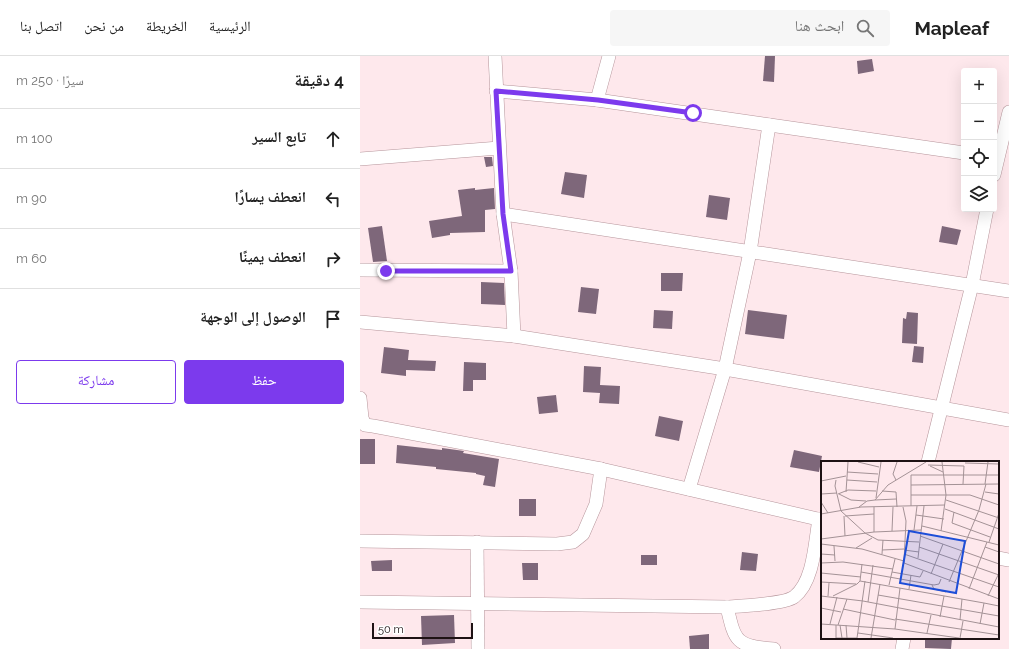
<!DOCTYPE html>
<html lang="ar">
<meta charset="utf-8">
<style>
:root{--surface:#fff;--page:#f6f6f6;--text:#222;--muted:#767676;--line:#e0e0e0;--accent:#7c3aed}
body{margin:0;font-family:Raleway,"Noto Naskh Arabic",sans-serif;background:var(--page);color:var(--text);direction:rtl}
.controls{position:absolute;right:12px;top:12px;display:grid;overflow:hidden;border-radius:4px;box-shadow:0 4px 16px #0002}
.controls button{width:36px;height:36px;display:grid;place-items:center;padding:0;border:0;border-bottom:1px solid var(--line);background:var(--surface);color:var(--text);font:20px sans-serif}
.scale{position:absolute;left:12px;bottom:10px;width:101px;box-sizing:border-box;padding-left:4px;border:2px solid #1e1214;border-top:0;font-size:11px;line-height:14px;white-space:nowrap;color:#1e1214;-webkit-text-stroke:3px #fff;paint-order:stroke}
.stop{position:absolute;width:12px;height:12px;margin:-9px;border:3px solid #7c3aed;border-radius:50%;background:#fff}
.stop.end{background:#7c3aed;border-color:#fff;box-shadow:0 1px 4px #0008}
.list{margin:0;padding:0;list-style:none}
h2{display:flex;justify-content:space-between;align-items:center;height:52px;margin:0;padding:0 16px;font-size:17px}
h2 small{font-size:13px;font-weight:400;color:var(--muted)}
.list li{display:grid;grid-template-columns:26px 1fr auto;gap:12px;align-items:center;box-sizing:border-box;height:60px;padding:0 16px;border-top:1px solid var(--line)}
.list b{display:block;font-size:15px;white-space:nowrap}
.list em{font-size:13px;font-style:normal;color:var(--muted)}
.actions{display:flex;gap:8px;padding:12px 16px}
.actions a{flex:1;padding:9px 0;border:1px solid var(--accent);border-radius:4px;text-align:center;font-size:14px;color:var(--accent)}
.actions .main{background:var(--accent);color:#fff}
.icon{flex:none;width:22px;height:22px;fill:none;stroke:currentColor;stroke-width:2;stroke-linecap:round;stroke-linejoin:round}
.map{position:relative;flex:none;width:649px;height:593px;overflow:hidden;direction:ltr}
header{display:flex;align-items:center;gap:24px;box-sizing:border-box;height:56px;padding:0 20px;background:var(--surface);border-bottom:1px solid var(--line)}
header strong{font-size:19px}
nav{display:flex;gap:22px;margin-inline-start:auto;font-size:14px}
.search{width:280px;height:36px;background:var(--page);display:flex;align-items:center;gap:10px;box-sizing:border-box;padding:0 14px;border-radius:4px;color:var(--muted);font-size:15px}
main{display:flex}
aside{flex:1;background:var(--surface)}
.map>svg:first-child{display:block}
.building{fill:#7e677a}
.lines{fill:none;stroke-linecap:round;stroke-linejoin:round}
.street-casing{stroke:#b6959b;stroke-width:14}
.street{stroke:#fff;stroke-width:13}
.route{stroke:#7c3aed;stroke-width:5}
.inset-road{fill:none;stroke:#a49296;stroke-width:1}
.view{fill:#1d4ed8;fill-opacity:0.15;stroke:#1d4ed8;stroke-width:2}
.inset-edge{fill:none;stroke:#1e1214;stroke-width:2}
</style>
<header>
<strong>Mapleaf</strong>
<div class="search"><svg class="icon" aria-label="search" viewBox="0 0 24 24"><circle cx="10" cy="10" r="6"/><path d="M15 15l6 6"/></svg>ابحث هنا</div>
<nav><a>الرئيسية</a><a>الخريطة</a><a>من نحن</a><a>اتصل بنا</a></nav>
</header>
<main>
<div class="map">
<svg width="649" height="593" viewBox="0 0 649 593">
<rect width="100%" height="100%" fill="#fee8ec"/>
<g class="building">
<polygon points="405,0 415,0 414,26 403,25"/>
<polygon points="512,3 514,15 498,18 497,5"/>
<polygon points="124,101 132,101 133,110 126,111"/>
<polygon points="205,116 227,119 224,142 201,138"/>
<polygon points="115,132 115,134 134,132 135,153 125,154 125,176 90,177 90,179 72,182 69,165 102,160 98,134"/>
<polygon points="349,139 370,142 367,164 346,161"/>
<polygon points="22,170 27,205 13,206 8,172"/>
<polygon points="582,170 601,174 597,189 579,186"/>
<polygon points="301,217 323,217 322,235 301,235"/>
<polygon points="121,226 144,227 145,249 121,248"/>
<polygon points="221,231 239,233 236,258 218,256"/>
<polygon points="294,254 313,255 312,273 293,272"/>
<polygon points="388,254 427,259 424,283 385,278"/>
<polygon points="547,256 558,257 557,288 542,287 543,262 546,263"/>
<polygon points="554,290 564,291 563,307 552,306"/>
<polygon points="24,291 49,294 48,304 76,305 75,315 46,314 46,320 21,317"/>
<polygon points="104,306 126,307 126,324 113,324 113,335 103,335"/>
<polygon points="224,310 241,311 240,329 260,330 259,348 239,347 240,337 223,336"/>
<polygon points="196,339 198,356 179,358 177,341"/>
<polygon points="299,360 323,365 319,385 295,380"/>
<rect x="0" y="383" width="15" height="25"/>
<polygon points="37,389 82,394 82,392 97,394 104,395 103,397 139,403 135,431 123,429 125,420 116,418 116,417 76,413 76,411 36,407"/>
<polygon points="434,394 462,400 459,416 430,411"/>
<rect x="159" y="443" width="17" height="17"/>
<polygon points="382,496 398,498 396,515 380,514"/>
<rect x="281" y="499" width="16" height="10"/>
<polygon points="32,504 32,515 12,515 11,505"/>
<polygon points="162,507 178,507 178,524 163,524"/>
<polygon points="94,559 95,587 62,589 61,560"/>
<polygon points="349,578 349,593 330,593 329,580"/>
<polygon points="565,582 592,582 591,593 565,592"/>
</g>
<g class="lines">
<g class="street-casing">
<g id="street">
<polyline points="135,0 143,158 151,215 154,280"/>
<polyline points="136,35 237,44 604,97"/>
<polyline points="237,44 249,0"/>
<polyline points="0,103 139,92"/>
<polyline points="634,119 649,56"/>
<polyline points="143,158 649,235"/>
<polyline points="0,214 151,215"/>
<polyline points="0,266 154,280 365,313 649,364"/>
<polyline points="0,342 2,362 5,369 13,370 241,413 462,464"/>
<polyline points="568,406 612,229 627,153"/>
<polyline points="329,433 365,313 390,196 409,69"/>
<polyline points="0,485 197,488 213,486 223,478 236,448 241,413"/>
<polyline points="117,486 118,593"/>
<polyline points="638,502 649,504"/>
<path d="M0 546 367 551C381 550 424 548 434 541 454 526 455 486 459 463"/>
<path d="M367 551C375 586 376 590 414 593"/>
<polyline points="542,593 544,582"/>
</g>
</g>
<use href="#street" class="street"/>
</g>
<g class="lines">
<polyline class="route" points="26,215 151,215 143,158 136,35 238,44 333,57"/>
</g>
<g transform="translate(461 405)">
<rect width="178" height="178" fill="#fee8ec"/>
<path class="inset-road" d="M37 1 58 6M144 2 178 3M107 4 143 5M109 5 122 11M26 11 57 13M90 14H178M15 19 14 25 20 50 44 72 57 79 98 81M26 19 56 21M75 19 72 13 76 1M0 20 25 15M142 23 143 5M164 23 167 1M90 24 178 23M61 30 75 31 76 46M25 31 27 1M164 31 178 33M0 33 16 32M17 33 27 29 55 30M18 33 30 39 45 40M90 34H149L178 44M55 37 60 1M54 39 75 38M125 39 178 57M0 41 7 52M90 45V14M38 46 46 40 54 39 67 24 105 1M53 46V71M82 46 85 60 83 100M124 48 178 68M133 51 131 62 169 76M0 53 40 46 124 44M95 54 123 58M23 55 24 75M24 55 53 53M101 65 178 84M93 69 96 45M71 70 72 46M120 70 125 34 121 1M99 75 178 103M0 78 53 71 100 69M168 81 178 52M0 83 41 88 83 100V102L178 138M13 85 14 100M98 86 178 114M164 86 178 91M35 87 51 77M61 89 83 88M83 89 98 91M0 93 14 94M61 93 62 79M83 93 178 126M97 97 103 45M0 102 22 101 72 108M40 111 113 124 118 123 120 118M71 111 99 116 102 110M0 112 40 116M110 113 122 83M39 120 163 142 159 163M0 121 35 123M128 121 158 49 165 23M68 124 74 98M111 124 113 128 125 131M88 128 90 114M148 128 166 81M57 134 178 155M0 135 42 140 178 166M7 135 8 122M12 135 36 123 39 120 41 103M167 135 178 112M47 141 52 104M163 142 178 145M0 147 20 151M22 148 74 159M119 156 123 135M74 158 178 174M139 159 141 138M0 163 74 168 138 177M9 163 16 136M15 164V177M17 164 26 138M19 164 21 177M25 164 26 177M74 168 79 127M37 172 72 177M106 172 110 154M15 177H36M36 177 44 120M50 177 59 123M139 177 142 160"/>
<path class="view" d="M88 70 144 80 135 132 79 122Z"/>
<rect width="178" height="178" class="inset-edge"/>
</g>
</svg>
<div class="controls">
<button>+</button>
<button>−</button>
<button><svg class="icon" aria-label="locate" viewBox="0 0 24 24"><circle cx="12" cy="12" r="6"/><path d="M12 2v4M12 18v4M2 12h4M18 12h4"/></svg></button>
<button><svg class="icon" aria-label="layers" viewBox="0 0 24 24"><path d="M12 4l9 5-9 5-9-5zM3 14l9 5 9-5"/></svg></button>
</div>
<div class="scale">50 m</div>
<div class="stop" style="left:333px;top:57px"></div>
<div class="stop end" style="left:26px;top:215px"></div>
</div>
<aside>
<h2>4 دقيقة<small>سيرًا · 250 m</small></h2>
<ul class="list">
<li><svg class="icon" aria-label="ahead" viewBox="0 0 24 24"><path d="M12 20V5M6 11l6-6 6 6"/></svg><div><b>تابع السير</b></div><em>100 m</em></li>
<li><svg class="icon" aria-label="left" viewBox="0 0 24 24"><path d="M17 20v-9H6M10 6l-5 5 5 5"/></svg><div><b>انعطف يسارًا</b></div><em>90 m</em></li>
<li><svg class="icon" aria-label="right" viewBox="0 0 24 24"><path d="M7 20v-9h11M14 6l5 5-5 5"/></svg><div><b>انعطف يمينًا</b></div><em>60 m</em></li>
<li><svg class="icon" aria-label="arrive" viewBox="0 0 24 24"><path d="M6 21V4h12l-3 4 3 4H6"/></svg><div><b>الوصول إلى الوجهة</b></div></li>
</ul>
<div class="actions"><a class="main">حفظ</a><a>مشاركة</a></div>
</aside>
</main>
